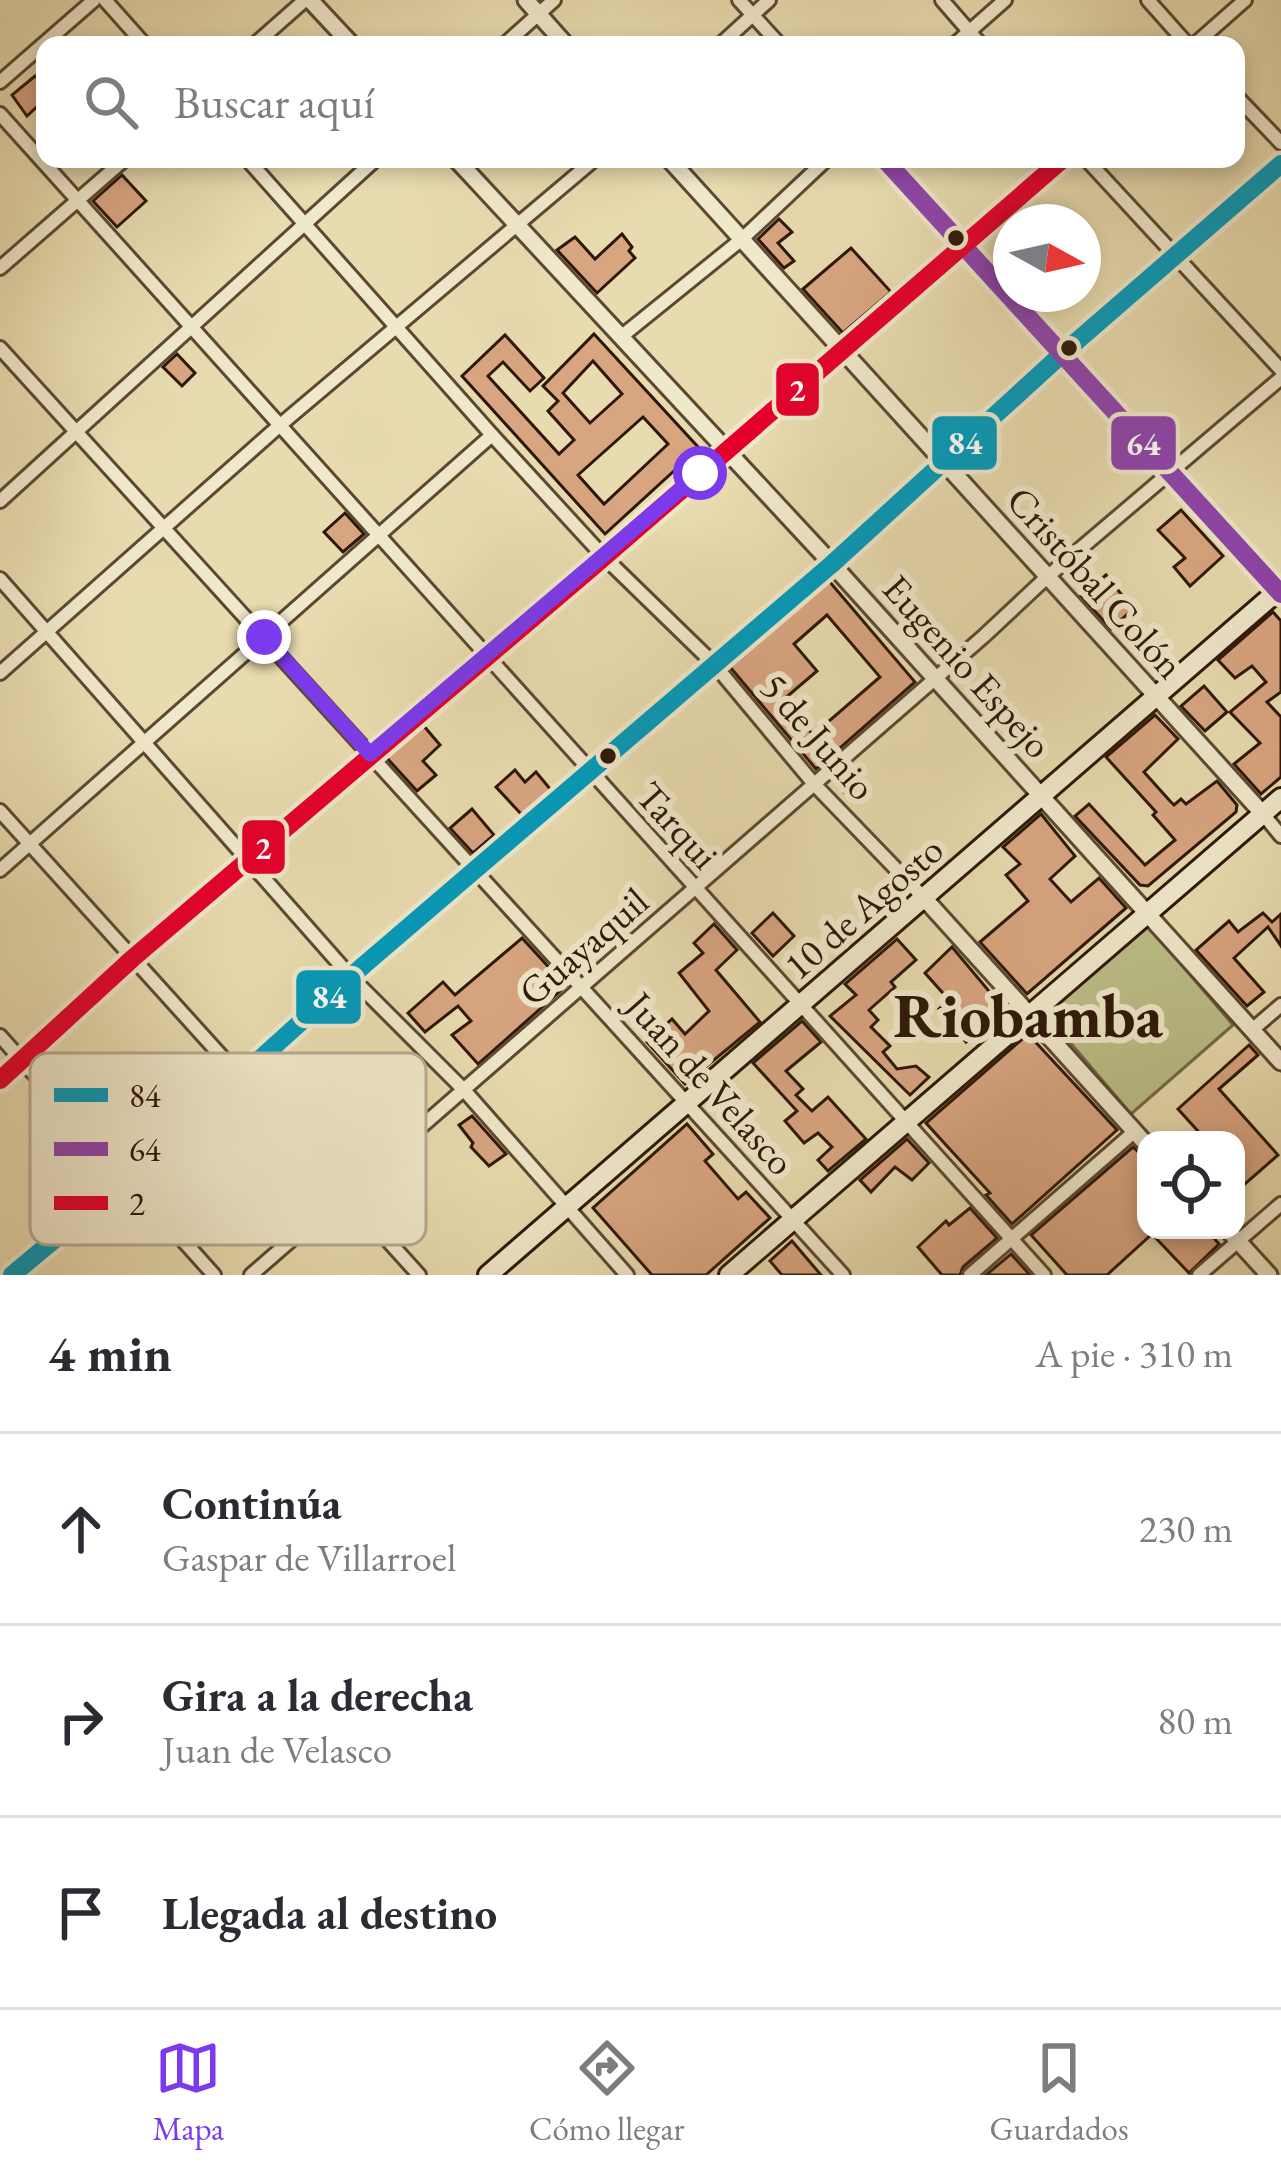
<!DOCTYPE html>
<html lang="es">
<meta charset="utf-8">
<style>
:root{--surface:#fff;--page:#f2f2f3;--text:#2b2b33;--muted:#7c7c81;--line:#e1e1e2;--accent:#7c3aed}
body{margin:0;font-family:"EB Garamond",serif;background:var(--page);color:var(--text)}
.controls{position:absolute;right:36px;bottom:36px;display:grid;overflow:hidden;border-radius:24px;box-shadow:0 6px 18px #0003}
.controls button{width:108px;height:108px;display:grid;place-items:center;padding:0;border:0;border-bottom:3px solid var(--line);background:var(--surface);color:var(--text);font:60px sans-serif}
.compass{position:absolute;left:993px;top:204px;width:108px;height:108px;border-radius:50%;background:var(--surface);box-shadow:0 6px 18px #0003;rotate:98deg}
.stop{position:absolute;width:36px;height:36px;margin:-27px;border:9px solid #7c3aed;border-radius:50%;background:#fff}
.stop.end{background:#7c3aed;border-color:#fff;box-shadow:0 3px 12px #0008}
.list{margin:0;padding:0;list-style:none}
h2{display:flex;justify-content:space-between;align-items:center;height:156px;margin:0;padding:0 48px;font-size:51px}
h2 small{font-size:39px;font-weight:400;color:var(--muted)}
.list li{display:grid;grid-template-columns:78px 1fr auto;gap:36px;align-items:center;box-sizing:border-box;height:192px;padding:0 48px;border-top:3px solid var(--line)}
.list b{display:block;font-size:45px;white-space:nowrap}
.list p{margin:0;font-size:39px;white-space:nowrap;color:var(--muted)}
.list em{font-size:39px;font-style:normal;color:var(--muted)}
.icon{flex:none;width:66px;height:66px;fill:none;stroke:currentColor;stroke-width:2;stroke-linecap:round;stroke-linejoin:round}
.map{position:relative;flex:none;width:1281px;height:1275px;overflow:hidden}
.search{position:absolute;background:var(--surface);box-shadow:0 6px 18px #0003;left:36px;right:36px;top:36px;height:132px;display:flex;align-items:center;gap:30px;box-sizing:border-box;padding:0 42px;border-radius:24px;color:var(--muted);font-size:45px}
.sheet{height:732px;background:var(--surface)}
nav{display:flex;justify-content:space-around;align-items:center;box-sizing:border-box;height:168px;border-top:3px solid var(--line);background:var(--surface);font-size:33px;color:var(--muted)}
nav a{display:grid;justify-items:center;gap:6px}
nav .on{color:var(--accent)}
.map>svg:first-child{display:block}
.green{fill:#bbbe87;stroke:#746a48;stroke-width:3}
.building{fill:#d8a581;stroke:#2d1709;stroke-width:3;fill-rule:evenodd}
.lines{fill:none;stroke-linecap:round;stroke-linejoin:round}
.minor-casing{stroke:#5c4832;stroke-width:18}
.tertiary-casing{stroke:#5c4832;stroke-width:21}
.secondary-casing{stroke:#2d1709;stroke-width:24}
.minor{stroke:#f0e8cb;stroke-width:12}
.tertiary{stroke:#f0e8cb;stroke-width:15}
.secondary{stroke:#f0e8cb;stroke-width:18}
.bus-1-casing{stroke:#f0e8cb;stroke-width:27}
.bus-2-casing{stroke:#f0e8cb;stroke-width:27}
.bus-3-casing{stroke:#f0e8cb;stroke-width:27}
.bus-1{stroke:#049aba;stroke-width:18}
.bus-2{stroke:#8e44ad;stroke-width:18}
.bus-3{stroke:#e4002b;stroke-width:18}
.route{stroke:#7c3aed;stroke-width:15}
.bus-dot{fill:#2d1709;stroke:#f0e8cb;stroke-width:4.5}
.labels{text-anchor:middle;stroke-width:12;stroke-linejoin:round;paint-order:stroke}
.street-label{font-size:39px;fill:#2d1709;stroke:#f0e8cb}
.town-label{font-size:63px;font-weight:bold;fill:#2d1709;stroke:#f0e8cb}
.key{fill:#f0e8cb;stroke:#b6a991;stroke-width:3}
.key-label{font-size:33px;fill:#2d1709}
.line-badge{stroke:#f0e8cb;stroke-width:4.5}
.badge-label{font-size:33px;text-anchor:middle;font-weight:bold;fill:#fff}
</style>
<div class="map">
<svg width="1281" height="1275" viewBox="0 0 1281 1275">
<rect width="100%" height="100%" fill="#e8dbaf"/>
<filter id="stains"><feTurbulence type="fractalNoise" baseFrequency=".00167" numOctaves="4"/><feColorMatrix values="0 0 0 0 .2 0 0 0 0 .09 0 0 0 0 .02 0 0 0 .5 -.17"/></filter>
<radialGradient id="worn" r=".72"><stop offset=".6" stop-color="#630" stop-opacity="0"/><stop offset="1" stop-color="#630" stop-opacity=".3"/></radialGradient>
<polygon class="green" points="1147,924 1233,1025 1131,1114 1045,1013"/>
<g class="building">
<polygon points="35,76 45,85 45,99 27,116 12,95"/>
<polygon points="122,175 146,201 117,227 93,201"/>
<polygon points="779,219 792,232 778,243 794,261 784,268 758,239"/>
<polygon points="622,234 632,247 629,251 635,258 597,293 557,250 575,237 595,259"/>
<polygon points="851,248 891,292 843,333 803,289"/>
<path d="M594 334 699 448 605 534 462 376 505 335 544 378 530 391 503 362 488 376 559 454 574 440 548 411 558 401 543 386ZM593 361 622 394 590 423 563 393ZM643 417 668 444 604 504 578 475Z"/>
<polygon points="177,354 195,373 182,386 163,367"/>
<polygon points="1181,510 1223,556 1190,586 1174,567 1185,558 1158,530"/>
<polygon points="345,513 364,534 343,552 324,532"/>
<polygon points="1106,575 1133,609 1111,629 1081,596"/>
<path d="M829 581 915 682 816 769 730 667ZM827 615 880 677 813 735 783 700 817 671 794 644Z"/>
<polygon points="1273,612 1281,621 1281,692 1267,702 1281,717 1281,777 1261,794 1234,764 1260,743 1230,712 1266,682 1252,666 1235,678 1218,660"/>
<polygon points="1204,686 1227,712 1205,731 1181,706"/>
<polygon points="1155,715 1178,739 1144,772 1170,801 1174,805 1181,799 1186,804 1217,781 1237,805 1236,812 1148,886 1140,885 1075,816 1089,804 1145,865 1175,840 1153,815 1156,812 1106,757"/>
<polygon points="423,725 440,745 423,761 436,775 417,791 386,757"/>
<polygon points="851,766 868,786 852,801 834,781"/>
<polygon points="515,770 525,782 536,772 551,790 522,815 496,787"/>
<polygon points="472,809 494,835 473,853 450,828"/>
<polygon points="1041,814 1075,856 1050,879 1071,902 1099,878 1126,908 1027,994 980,942 1028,901 1006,875 1020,864 1003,847"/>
<polygon points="773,913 794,936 773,956 752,933"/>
<polygon points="1263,913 1272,922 1281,914 1281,946 1268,927 1234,958 1264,992 1247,1006 1196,950 1229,921 1238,932"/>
<polygon points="714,924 737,950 716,970 760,1022 685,1084 647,1042 672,1019 685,1034 709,1011 679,973 703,953 694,943"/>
<polygon points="522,938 566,986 478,1064 452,1035 471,1021 458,1006 425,1032 408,1013 443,982 455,995"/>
<polygon points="897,939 916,960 891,982 895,987 869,1010 878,1020 871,1027 890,1046 883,1052 897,1069 916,1066 929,1077 910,1095 830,1016 856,995 845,984"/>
<polygon points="952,947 1004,1009 966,1042 939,1009 949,1000 925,973"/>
<polygon points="802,1021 821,1042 786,1071 803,1089 796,1095 812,1111 828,1097 866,1139 828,1171 818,1160 832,1147 818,1133 804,1143 785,1121 797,1111 753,1063"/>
<polygon points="1028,1034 1117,1130 1012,1224 986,1195 990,1193 926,1123"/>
<polygon points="1249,1045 1258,1055 1219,1089 1278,1155 1245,1184 1236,1174 1236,1140 1206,1140 1178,1109"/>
<polygon points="472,1116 506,1154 489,1166 471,1147 473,1143 459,1125"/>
<polygon points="687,1124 713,1154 705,1161 738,1199 746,1192 770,1218 706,1275 652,1275 593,1208"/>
<polygon points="907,1139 929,1163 912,1180 895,1167 871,1192 860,1180"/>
<polygon points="1133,1147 1146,1159 1146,1230 1207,1230 1219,1244 1189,1273 1152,1234 1107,1275 1067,1275 1031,1235"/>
<polygon points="970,1208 997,1238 963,1267 960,1275 942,1275 918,1247 946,1221 949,1225"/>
<polygon points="792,1241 821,1275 782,1275 770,1261"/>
<polygon points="1011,1254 1030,1275 986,1275"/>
</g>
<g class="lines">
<g class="minor-casing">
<g id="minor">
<polyline points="105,0 145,45"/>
<polyline points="739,0 780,45"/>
<polyline points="942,0 981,45"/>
<polyline points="1148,0 1188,45"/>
<polyline points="254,45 305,0"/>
<polyline points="504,45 554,0"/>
<polyline points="720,45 769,0"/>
<polyline points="954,45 1005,0"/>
<polyline points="1194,45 1245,0"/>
<polyline points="0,82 94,0"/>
<polyline points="1236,96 1281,143"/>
<polyline points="0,114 1044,1275"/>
<polyline points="247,159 492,435 604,557 714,664 814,784 924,898"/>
<polyline points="884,159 1280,592"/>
<polyline points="1086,159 1281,370"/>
<polyline points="0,268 125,159"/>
<polyline points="622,336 742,239 827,159"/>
<polyline points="0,348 843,1275"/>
<polyline points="0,501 376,159"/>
<polyline points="0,579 351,977 464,1090 627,1275"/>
<polyline points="0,673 279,426 595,159"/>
<polyline points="0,811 419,1275"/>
<polyline points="1263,814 1281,836"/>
<polyline points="0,870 492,435"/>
<polyline points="1252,1030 1281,1005"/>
<polyline points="0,1036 214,1275"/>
<polyline points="0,1080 133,958 594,566 1063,159"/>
<polyline points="12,1275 127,1179 364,965 832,564 1062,354 1281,164"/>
<polyline points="251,1275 984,636 1047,577 1281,378"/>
<polyline points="970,1275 1134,1132"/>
<polyline points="1199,1275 1281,1204"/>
</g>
</g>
<g class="tertiary-casing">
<g id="tertiary">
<polyline points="310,0 352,45"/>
<polyline points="526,0 566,45"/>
<polyline points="456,159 832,564 1281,1062"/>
<polyline points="669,159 1263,814"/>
<polyline points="924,898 1146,1144"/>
<polyline points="1228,1230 1269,1275"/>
</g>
</g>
<g class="secondary-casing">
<g id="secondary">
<polyline points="488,1275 1281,588"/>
<polyline points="729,1275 1281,798"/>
</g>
</g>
<use href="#minor" class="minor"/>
<use href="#tertiary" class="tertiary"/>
<use href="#secondary" class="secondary"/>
<g class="bus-1-casing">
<polyline id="bus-1" points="12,1275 127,1179 364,965 832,564 1062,354 1281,164"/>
</g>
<g class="bus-2-casing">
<polyline id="bus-2" points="884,159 1281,594"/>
</g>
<g class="bus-3-casing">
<polyline id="bus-3" points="0,1080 133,958 594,566 1063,159"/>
</g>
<use href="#bus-1" class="bus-1"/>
<use href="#bus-2" class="bus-2"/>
<use href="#bus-3" class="bus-3"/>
</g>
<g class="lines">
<polyline class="route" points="264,637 370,754 700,473"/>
</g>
<g class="bus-dot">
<circle cx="956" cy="238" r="10"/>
<circle cx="1069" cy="348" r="10"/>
<circle cx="608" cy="756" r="10"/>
</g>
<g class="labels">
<g class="street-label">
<text transform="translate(1096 582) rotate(48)" y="14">Cristóbal Colón</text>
<text transform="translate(968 666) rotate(48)" y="14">Eugenio Espejo</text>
<text transform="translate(819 736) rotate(49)" y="14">5 de Junio</text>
<text transform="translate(678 825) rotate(48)" y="14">Tarqui</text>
<text transform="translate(863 907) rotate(-41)" y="14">10 de Agosto</text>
<text transform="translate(583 946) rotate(-41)" y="14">Guayaquil</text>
<text transform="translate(711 1083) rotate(48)" y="14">Juan de Velasco</text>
</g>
<g class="town-label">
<text x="1028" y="1037">Riobamba</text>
</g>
</g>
<rect x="30" y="1053" width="396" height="192" rx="18" class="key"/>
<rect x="54" y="1088" width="54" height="14" fill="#049aba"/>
<rect x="54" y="1142" width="54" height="14" fill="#8e44ad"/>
<rect x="54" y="1196" width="54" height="14" fill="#e4002b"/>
<g class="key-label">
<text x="129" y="1107">84</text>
<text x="129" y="1161">64</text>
<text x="129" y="1215">2</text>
</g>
<g class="line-badge">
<rect x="774" y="361" width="47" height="57" rx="12" fill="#e4002b"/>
<rect x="930" y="414" width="69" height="58" rx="12" fill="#049aba"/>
<rect x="1109" y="414" width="69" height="58" rx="12" fill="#8e44ad"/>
<rect x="240" y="818" width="47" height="58" rx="12" fill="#e4002b"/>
<rect x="294" y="968" width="69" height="58" rx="12" fill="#049aba"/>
</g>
<g class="badge-label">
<text x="797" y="401">2</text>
<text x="965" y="454">84</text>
<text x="1143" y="455">64</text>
<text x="263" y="859">2</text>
<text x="329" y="1008">84</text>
</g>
<rect width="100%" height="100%" filter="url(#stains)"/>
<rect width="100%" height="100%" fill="url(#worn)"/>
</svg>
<div class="controls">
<button><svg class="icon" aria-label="locate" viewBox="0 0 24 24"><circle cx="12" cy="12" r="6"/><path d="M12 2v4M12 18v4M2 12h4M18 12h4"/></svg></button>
</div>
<svg class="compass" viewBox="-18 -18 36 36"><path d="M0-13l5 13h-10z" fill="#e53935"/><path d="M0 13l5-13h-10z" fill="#7c7c81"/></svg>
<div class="stop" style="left:700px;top:473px"></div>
<div class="stop end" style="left:264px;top:637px"></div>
<div class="search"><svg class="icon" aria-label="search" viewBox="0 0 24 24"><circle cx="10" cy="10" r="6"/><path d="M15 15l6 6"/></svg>Buscar aquí</div>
</div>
<section class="sheet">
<h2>4 min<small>A pie · 310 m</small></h2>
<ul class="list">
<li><svg class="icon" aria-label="ahead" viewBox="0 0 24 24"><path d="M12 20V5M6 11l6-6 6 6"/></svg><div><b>Continúa</b><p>Gaspar de Villarroel</p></div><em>230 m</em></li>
<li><svg class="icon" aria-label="right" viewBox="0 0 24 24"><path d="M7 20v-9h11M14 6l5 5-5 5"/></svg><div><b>Gira a la derecha</b><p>Juan de Velasco</p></div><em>80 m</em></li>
<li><svg class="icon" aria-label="arrive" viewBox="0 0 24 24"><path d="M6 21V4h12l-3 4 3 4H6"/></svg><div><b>Llegada al destino</b></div></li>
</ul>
</section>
<nav>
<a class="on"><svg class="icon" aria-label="map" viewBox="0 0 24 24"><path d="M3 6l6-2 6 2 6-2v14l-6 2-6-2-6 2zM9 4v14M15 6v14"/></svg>Mapa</a>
<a><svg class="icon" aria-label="directions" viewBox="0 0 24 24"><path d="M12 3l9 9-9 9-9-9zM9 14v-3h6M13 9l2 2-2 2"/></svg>Cómo llegar</a>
<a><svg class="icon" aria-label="saved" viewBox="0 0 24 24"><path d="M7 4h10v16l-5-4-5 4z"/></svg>Guardados</a>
</nav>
